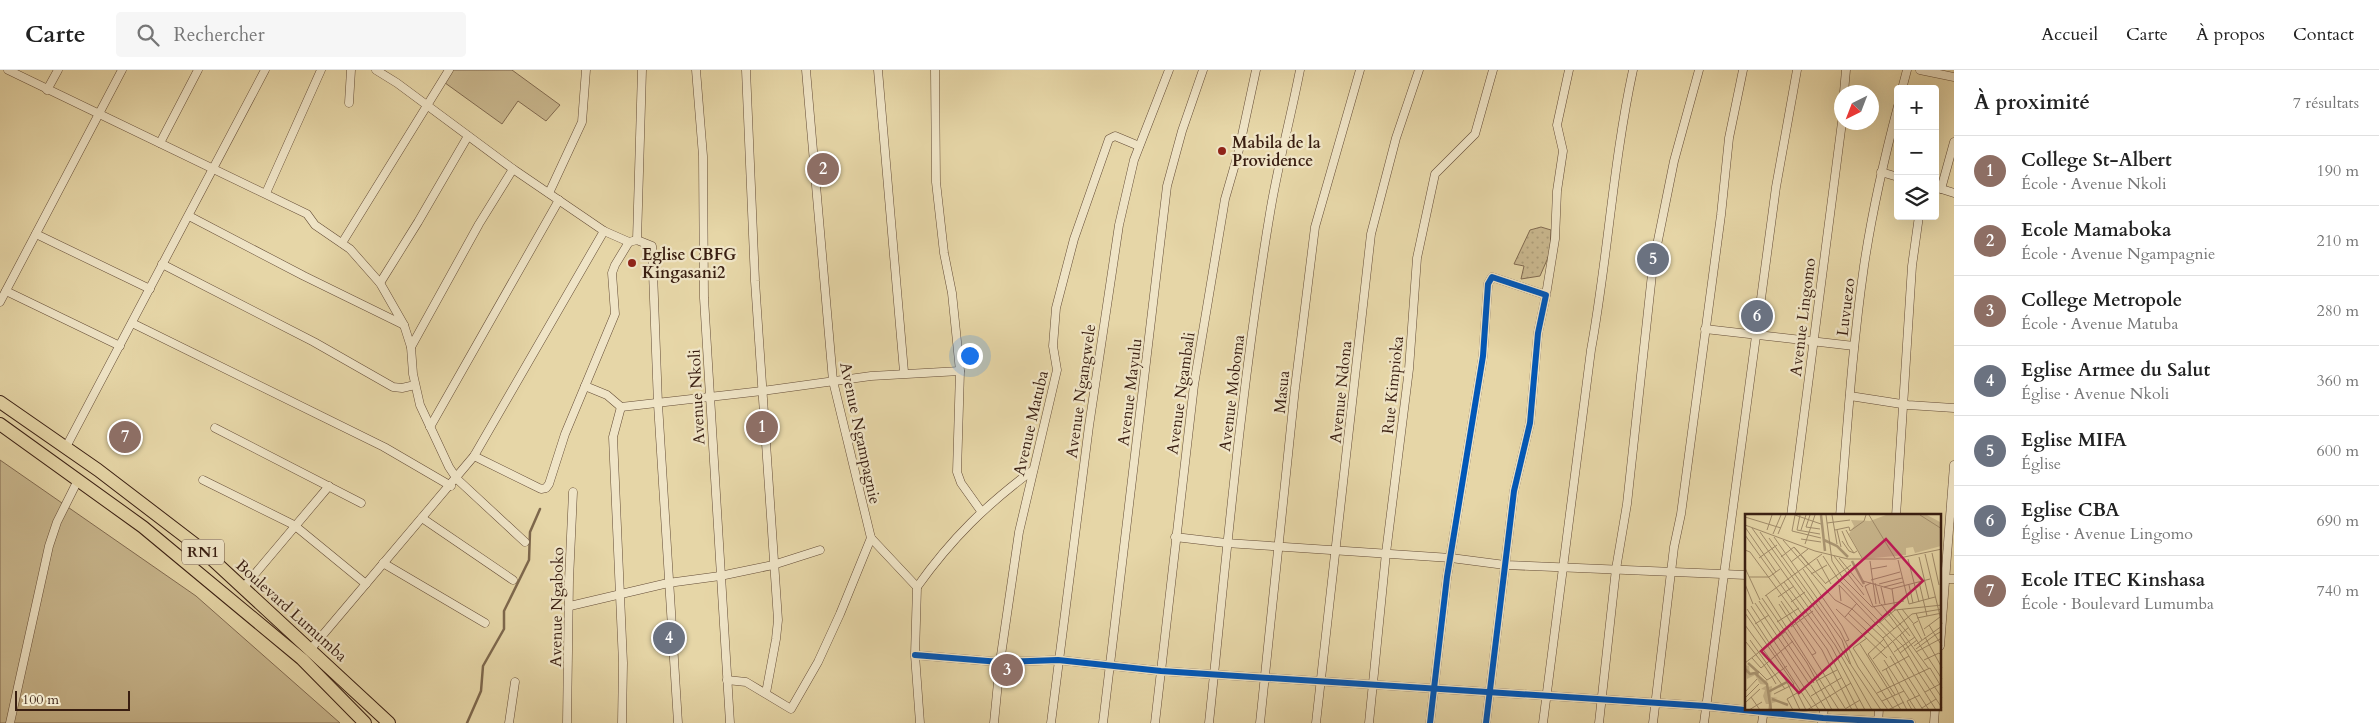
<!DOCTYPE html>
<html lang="fr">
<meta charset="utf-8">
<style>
:root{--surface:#fff;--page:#f6f6f6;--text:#222;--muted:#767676;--line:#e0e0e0;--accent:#8f2418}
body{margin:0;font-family:Cardo,serif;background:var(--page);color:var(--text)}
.controls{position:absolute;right:15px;top:15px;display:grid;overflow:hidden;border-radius:5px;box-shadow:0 5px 20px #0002}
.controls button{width:45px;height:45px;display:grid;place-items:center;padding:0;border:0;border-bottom:1px solid var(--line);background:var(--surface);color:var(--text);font:25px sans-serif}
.compass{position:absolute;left:1834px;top:15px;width:45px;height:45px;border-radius:50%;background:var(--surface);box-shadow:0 5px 20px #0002;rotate:222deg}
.scale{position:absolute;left:15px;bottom:12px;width:115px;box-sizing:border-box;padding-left:5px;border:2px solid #391e11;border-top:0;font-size:14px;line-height:18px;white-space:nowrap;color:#391e11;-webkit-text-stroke:4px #efe4c6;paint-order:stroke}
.you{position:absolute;left:969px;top:285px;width:18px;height:18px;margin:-12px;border:4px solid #fff;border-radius:50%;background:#1a73e8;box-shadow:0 0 0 8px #1a73e833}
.badge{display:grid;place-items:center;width:32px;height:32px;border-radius:50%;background:var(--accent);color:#fff;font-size:16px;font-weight:700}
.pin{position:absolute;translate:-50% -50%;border:2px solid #fff;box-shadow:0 1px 5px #0006}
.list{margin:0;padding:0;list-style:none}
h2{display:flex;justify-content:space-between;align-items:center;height:65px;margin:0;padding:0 20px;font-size:21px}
h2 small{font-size:16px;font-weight:400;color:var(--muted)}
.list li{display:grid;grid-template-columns:32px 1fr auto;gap:15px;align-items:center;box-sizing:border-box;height:70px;padding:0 20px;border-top:1px solid var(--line)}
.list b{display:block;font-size:19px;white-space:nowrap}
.list p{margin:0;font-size:16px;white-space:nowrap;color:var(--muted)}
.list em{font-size:16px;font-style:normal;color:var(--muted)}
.icon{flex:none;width:28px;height:28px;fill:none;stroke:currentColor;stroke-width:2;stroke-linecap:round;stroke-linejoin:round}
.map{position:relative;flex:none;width:1954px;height:653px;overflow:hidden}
header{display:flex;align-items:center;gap:30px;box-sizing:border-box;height:70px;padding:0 25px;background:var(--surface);border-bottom:1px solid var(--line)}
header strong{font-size:24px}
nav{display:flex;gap:28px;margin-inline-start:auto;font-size:18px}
.search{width:350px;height:45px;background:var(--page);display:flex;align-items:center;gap:12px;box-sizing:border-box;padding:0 18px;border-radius:5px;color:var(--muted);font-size:19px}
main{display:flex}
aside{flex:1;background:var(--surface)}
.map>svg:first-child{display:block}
.green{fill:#c9b78e;stroke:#816a50}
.park{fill:url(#park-dots);stroke:#816a50}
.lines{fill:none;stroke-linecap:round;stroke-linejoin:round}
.stream{stroke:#7d674c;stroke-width:2.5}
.minor-casing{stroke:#644c36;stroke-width:9}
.highway-casing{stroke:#391e11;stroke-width:14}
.minor{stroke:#efe4c6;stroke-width:8}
.highway{stroke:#e6d6a7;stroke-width:12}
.cycleway-casing{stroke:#efe4c6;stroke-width:9}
.cycleway{stroke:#0057b8;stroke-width:6}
.poi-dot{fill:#8f2418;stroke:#efe4c6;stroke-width:2}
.labels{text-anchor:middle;stroke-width:4.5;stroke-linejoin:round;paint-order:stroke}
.shield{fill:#efe4c6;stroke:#705947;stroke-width:1}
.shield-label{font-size:15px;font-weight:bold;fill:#391e11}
.poi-label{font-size:16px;font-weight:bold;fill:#391e11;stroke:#efe4c6;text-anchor:start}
.street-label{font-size:16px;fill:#391e11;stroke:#efe4c6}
.inset-river{fill:none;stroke:#ab9774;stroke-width:2.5}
.inset-road{fill:none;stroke:#a18c6b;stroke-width:1}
.view{fill:#c2185b;fill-opacity:0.15;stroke:#c2185b;stroke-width:2.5}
.inset-edge{fill:none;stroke:#391e11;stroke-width:2.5}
</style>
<header>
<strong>Carte</strong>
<div class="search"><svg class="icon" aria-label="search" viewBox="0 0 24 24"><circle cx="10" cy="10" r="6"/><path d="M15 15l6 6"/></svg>Rechercher</div>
<nav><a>Accueil</a><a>Carte</a><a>À propos</a><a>Contact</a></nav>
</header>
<main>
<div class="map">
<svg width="1954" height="653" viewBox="0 0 1954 653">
<defs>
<pattern id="park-dots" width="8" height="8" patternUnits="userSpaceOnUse" patternTransform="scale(1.25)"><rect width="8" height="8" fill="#c9b78e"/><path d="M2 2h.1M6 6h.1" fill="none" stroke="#ad9d79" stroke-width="1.8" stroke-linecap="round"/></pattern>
</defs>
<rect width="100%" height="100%" fill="#e6d6a7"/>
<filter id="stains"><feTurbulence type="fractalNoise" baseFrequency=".004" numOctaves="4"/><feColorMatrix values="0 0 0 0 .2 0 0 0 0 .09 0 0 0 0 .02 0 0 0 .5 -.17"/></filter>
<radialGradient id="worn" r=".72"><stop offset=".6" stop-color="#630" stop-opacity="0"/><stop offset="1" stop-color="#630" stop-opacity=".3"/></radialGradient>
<g class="green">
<polygon points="448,0 512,0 560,35 546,51 518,31 502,54 441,10"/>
<polygon points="0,390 196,526 340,653 0,653"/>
</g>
<polygon class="park" points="1541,157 1551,160 1550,183 1540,206 1521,209 1524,196 1514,194 1530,160"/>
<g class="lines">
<polyline class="stream" points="467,653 481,621 483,596 504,559 504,541 529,490 530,462 540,439"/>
<g class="minor-casing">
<g id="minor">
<polyline points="8,0 307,144 315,155 350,179 380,213 404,255 411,277 413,304 420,335 449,397 457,409 525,472"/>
<polyline points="376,0 397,13 513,99 604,161 629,172 637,170 652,176 658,334 678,653"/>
<polyline points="696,0 703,86 704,228 730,653"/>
<polyline points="746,0 755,211 778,550 776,569 766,623"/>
<polyline points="806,0 833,311 871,468 917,517 915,585 920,653"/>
<polyline points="878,0 904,302"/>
<polyline points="935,0 936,112 944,183 952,223 960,301 957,402 961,413 981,441"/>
<polyline points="1920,0 1954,7"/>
<polyline points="1902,19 1907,0"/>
<polyline points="47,20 58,0"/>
<polyline points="1844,22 1846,0"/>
<polyline points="349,33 351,0"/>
<polyline points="160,73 198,0"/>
<polyline points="1881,102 1898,107"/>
<polyline points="1935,117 1954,123"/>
<polyline points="1941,119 1954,72"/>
<polyline points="266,123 321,0"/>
<polyline points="549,123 582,52 586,0"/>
<polyline points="189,146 304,206 404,255"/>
<polyline points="36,164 150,219"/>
<polyline points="637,170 642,0"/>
<polyline points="342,173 449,0"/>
<polyline points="162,194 314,272 393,317 402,318 415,315"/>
<polyline points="380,213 418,152 468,66"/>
<polyline points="6,221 120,276"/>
<polyline points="1546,225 1555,169 1557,121 1563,81 1557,55 1569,0"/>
<polyline points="0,232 122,0"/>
<polyline points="132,253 384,377 451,416"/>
<polyline points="1705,259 1854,276"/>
<polyline points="411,277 479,154 513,99"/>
<polyline points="585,316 607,325 621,337"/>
<polyline points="1850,326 1908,335 1954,338"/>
<polyline points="621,337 762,321 871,306 960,301"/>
<polyline points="621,337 613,367 623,593 622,653"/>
<polyline points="430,357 559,130"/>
<polyline points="215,358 361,433"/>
<polyline points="66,377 265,0"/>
<polyline points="474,386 541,419 546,418 549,414 565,364 615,244 612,203 615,195 629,172"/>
<polyline points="203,410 294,455 366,514"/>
<polyline points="1791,446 1842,52"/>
<path d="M1840 446C1847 362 1852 279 1864 196 1872 142 1884 89 1898 36"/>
<polyline points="1896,446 1912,196 1919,146"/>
<polyline points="422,448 513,510"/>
<polyline points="1175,467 1226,473 1451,488 1505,495 1746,505"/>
<polyline points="383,493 485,553"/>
<polyline points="1940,509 1954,509"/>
<path d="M917 517C952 468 986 435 1033 400"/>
<polyline points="243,518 329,416"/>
<polyline points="570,536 668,513 720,506 773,495 820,480"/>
<polyline points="1940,576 1954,395"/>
<polyline points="310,580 474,386 604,161"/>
<polyline points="915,585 1000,592 1058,590 1161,601 1705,636 1823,648 1911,653"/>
<polyline points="727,610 746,612 791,639 818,592 840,544 871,468"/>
<polyline points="10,653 49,476 57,452 78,410"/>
<polyline points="509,653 515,612"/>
<polyline points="567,653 569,510 573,422"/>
<polyline points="994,653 1000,592 1019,462 1057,300 1053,276 1056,238 1074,169 1109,69 1115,66 1139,76"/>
<polyline points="1051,653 1089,356 1119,155 1134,90 1169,0"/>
<polyline points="1103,653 1167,116 1182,61 1203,0"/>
<polyline points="1155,653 1194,315 1225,129 1238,84 1256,0"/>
<path d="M1209 653C1227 481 1242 308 1271 137 1279 91 1291 46 1300 0"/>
<polyline points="1260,653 1295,318 1315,157 1360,0"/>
<polyline points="1316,653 1371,164 1396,68 1419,0"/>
<polyline points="1369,653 1386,483 1409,299 1417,188 1435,104 1475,64 1493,0"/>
<polyline points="1430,653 1447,507 1483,286 1488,214 1492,207 1546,225 1538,263 1530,353 1514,421 1486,653"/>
<path d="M1543 653 1591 280C1608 187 1613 92 1633 0"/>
<polyline points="1599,653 1616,499 1627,434 1653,195 1674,91 1699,0"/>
<polyline points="1653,653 1674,477 1681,444 1721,145 1729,68 1743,0"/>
<polyline points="1704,653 1776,117 1797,0"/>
<polyline points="1762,653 1764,639"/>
<polyline points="1822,653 1824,639"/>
<polyline points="1878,653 1879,639"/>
<polyline points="1934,653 1935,639"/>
</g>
</g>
<g class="highway-casing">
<g id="highway">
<polyline points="0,332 98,400 200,478 389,653"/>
<polyline points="0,354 143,457 302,589 365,653"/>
</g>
</g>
<use href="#minor" class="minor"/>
<use href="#highway" class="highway"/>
<g class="cycleway-casing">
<g id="cycleway">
<polyline points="915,585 1000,592 1058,590 1161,601 1705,636 1823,648 1911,653"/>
<polyline points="1430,653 1447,507 1483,286 1488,214 1492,207 1546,225 1538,263 1530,353 1514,421 1486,653"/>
</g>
</g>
<use href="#cycleway" class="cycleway"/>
</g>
<g class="poi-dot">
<circle cx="1222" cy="81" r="5"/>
<circle cx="632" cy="193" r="5"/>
</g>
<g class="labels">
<rect class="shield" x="182" y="469.5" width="42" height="25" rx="4"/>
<g class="shield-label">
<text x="203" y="487">RN1</text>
</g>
<g class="poi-label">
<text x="1232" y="78">Mabila de la<tspan x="1232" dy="18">Providence</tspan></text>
<text x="642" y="190">Eglise CBFG<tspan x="642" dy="18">Kingasani2</tspan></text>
</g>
<g class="street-label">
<text transform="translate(1845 237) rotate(-83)" y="6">Luvuezo</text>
<text transform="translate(1802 247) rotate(-83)" y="6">Avenue Lingomo</text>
<text transform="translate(1392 315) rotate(-84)" y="6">Rue Kimpioka</text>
<text transform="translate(1080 321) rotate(-82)" y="6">Avenue Ngangwele</text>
<text transform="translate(1129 322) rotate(-83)" y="6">Avenue Mayulu</text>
<text transform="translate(1281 322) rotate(-84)" y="6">Masua</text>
<text transform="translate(1340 322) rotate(-84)" y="6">Avenue Ndona</text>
<text transform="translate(1180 323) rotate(-82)" y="6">Avenue Ngambali</text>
<text transform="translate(1231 323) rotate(-83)" y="6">Avenue Moboma</text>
<text transform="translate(696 327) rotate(-93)" y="6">Avenue Nkoli</text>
<text transform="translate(1030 353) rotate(-77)" y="6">Avenue Matuba</text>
<text transform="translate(861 363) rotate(78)" y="6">Avenue Ngampagnie</text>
<text transform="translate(556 537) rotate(-89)" y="6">Avenue Ngaboko</text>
<text transform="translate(292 540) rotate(42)" y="6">Boulevard Lumumba</text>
</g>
</g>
<g transform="translate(1745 444)">
<rect width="196" height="196" fill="#e6d6a7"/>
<path d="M141 1H182L195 8 196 4V32L170 39 168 33 161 34V41L118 45 104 20 109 12 106 6 125 7ZM0 151 4 152 5 159 12 157 17 167 22 166 23 173 27 172 26 183 33 184 27 185 31 188 27 189V196H23L24 190H21L18 182 20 176 16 175 22 171 15 170 10 161 2 165Z" fill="#c9b78e"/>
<path class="inset-river" d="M76 1 80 37M79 26 92 32 103 43M107 47 119 70M3 149 13 158 12 160M0 155 5 160 10 159 22 170 26 196M23 178 42 168M27 185 43 191"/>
<path class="inset-road" d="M50 1 47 17 76 24M50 1 76 10M55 1 52 16 75 20M65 1 61 13 75 15M81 1 87 47 97 63 127 93 159 87M87 1 92 30M124 1 150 44M175 1 197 15M0 3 36 14M82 9 105 6M0 11 70 37 103 45H150L197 35M0 13 31 58M7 14 90 131 127 196M22 16 27 1M56 16 61 1M90 16 104 13 105 17 119 7 121 1M92 16 96 33M101 16 117 44M97 17 103 31 109 39 112 37M15 18 81 110 105 150M28 20 36 1M33 20 41 1M0 21 82 135 113 196M29 23 95 117 113 153 143 196M24 24 97 126 106 151 136 196M56 25 76 28M38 26 90 86 107 95 138 124 184 196M97 27 104 37 109 39M60 30 70 1M49 33 81 70M49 33 64 51M0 36 5 38 77 136 107 196M187 39 194 71M180 40 197 110M78 42 93 65 158 132 174 159M89 42 119 81M36 43 49 33M174 43 184 85M14 44 32 31M94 44 118 73M72 45 86 70M163 45 174 88M153 46 164 90 190 83M125 47 131 90M46 48 63 35M0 54 15 86M58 55 97 112 104 126 101 127M126 55 142 52M66 60 82 51M4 63H24L35 55M126 66 155 58M118 67 146 75 185 65M39 68 86 132 120 196M174 68 182 102M81 69 106 51M126 69 120 72 128 92M130 69 135 90M0 70 8 90M134 70 157 64M94 71 149 129 191 196M94 71 96 87M164 71 168 89M136 73 140 90M139 73 158 68M147 75 150 96M21 81 94 196M20 82 77 40M33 83 49 72M17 84 62 149 87 196M14 87 69 169M46 88 60 78M10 89 65 171M34 90 67 141 71 139 36 87M136 90 184 155M6 92 74 196M128 92 149 115M2 95 68 196M91 95 142 144M157 95 168 109M152 96 197 165M145 98 165 122M0 99 49 170M103 99 140 134M171 99 180 122M100 103 112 89M172 104 197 99M173 107 168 110 177 126M32 108 54 94M134 109 150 96 197 91M10 110 24 101M0 111 42 168 55 196M184 111 190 121 197 117M46 113 68 97M179 115 195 103M155 121 197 184M180 123 197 154M122 124 108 134 149 196M138 124 167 100 197 95M139 125 123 140 150 181M5 126 40 175M1 128 19 151M115 130 156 196M169 132 197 112M171 135 190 121 197 132M149 138 170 123M171 138 197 124M155 139 172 126M67 141 100 194M145 142 178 196M7 144 16 154 48 127M128 145 164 113M139 146 171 196M179 146 194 139 197 142M0 149 40 118M19 151 27 163 42 152M141 155 162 196M13 157 22 166 27 163 31 170M137 157 164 142M174 159 197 194M71 167 92 156M48 170 61 196M66 171 81 196M0 178 12 165M180 178 197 169M132 179 185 154 197 174M29 180 49 170M66 182 96 164M6 183 15 196M0 184 14 170M137 187 159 177M1 188 15 175M177 194 191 185M100 195 115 186M4 196 17 188M48 196 42 185 62 173M62 196 106 169M143 196 159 188M167 196 162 187 175 181"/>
<path class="view" d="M141 25 178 67 54 179 16 137Z"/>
<rect width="196" height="196" class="inset-edge"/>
</g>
<rect width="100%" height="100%" filter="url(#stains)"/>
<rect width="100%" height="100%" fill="url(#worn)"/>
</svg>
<div class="controls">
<button>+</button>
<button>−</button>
<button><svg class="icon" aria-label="layers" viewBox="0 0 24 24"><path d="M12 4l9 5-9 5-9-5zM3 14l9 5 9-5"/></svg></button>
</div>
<svg class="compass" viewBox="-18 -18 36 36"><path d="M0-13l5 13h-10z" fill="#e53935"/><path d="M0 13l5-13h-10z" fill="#767676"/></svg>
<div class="scale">100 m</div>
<div class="you"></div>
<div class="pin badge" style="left:762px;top:357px;background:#8d6e63">1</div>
<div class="pin badge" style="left:823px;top:99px;background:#8d6e63">2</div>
<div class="pin badge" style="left:1007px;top:600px;background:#8d6e63">3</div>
<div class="pin badge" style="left:669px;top:568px;background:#6b7280">4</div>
<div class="pin badge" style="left:1653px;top:189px;background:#6b7280">5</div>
<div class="pin badge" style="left:1757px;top:246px;background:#6b7280">6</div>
<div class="pin badge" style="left:125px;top:367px;background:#8d6e63">7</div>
</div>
<aside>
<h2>À proximité<small>7 résultats</small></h2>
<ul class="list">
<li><span class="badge" style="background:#8d6e63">1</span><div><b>College St-Albert</b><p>École · Avenue Nkoli</p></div><em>190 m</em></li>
<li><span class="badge" style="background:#8d6e63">2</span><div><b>Ecole Mamaboka</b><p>École · Avenue Ngampagnie</p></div><em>210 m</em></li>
<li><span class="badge" style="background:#8d6e63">3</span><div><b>College Metropole</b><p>École · Avenue Matuba</p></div><em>280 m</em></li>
<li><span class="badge" style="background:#6b7280">4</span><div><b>Eglise Armee du Salut</b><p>Église · Avenue Nkoli</p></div><em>360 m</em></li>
<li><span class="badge" style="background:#6b7280">5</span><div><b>Eglise MIFA</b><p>Église</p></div><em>600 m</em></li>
<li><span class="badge" style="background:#6b7280">6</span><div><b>Eglise CBA</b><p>Église · Avenue Lingomo</p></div><em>690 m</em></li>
<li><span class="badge" style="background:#8d6e63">7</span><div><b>Ecole ITEC Kinshasa</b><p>École · Boulevard Lumumba</p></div><em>740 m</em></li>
</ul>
</aside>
</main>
